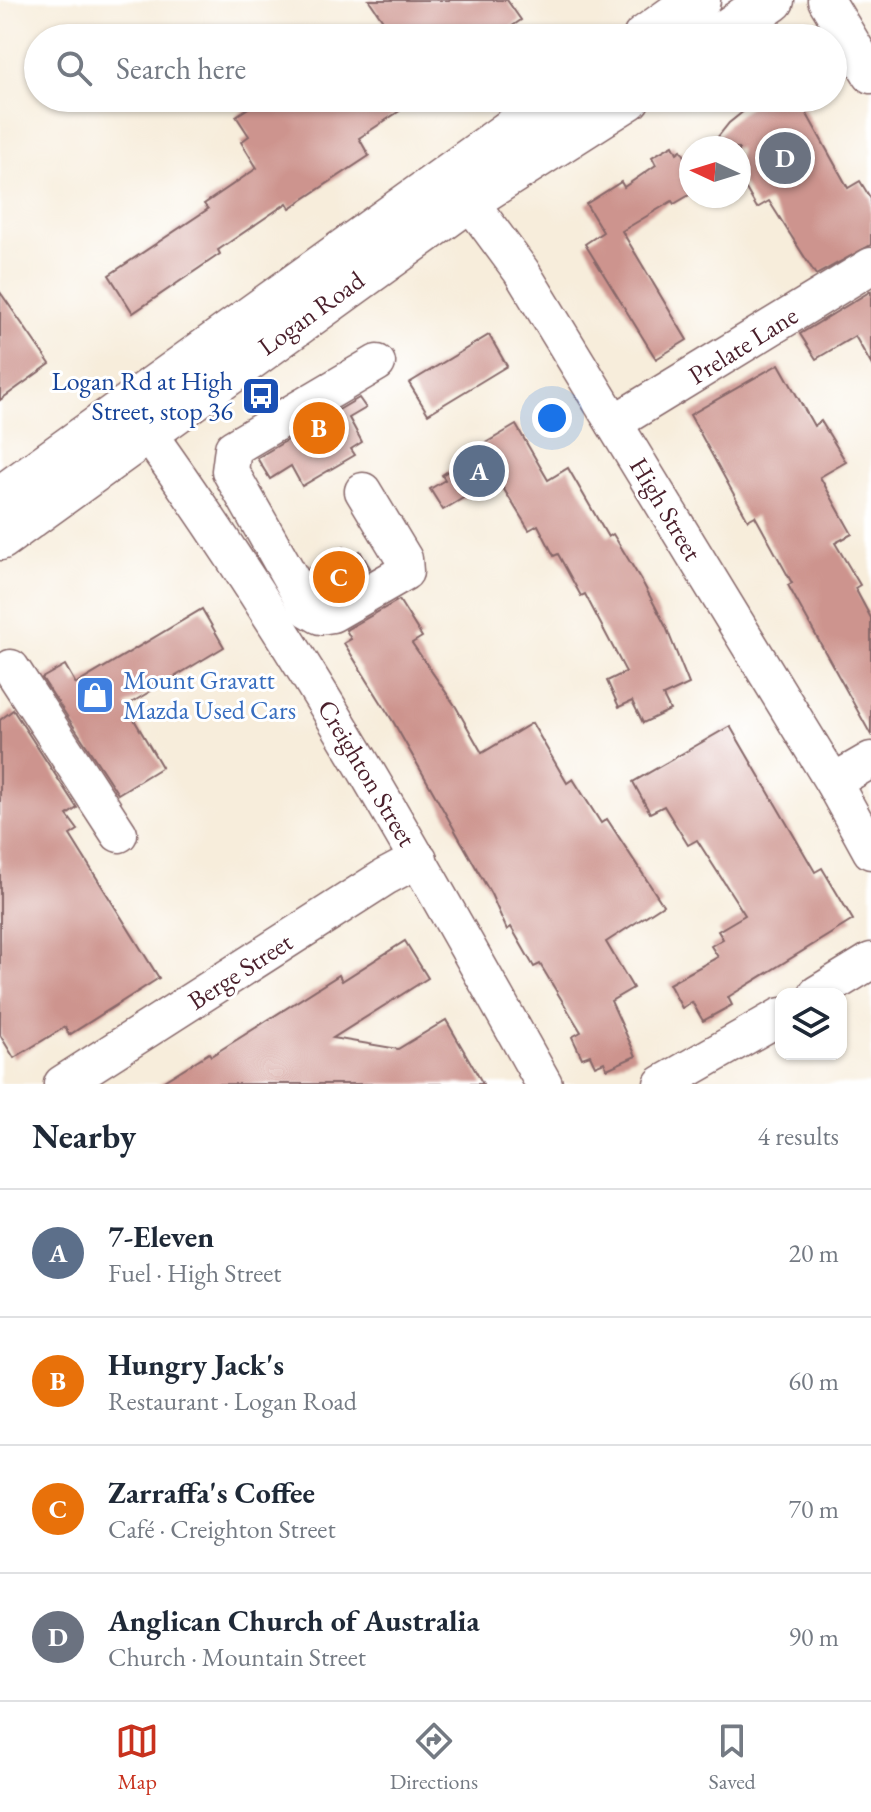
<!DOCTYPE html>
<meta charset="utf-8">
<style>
:root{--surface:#fff;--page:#f2f2f3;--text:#1f2937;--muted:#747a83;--line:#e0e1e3;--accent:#c8321e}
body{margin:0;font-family:"EB Garamond",serif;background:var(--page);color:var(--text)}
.controls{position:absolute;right:24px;bottom:24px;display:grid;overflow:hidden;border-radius:16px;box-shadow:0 2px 6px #0004}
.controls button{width:72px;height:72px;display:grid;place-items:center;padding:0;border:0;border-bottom:2px solid var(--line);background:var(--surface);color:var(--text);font:40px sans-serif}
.compass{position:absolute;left:679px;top:136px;width:72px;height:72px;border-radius:50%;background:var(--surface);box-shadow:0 2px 6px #0004;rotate:274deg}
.you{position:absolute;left:552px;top:418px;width:28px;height:28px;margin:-20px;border:6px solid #fff;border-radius:50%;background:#1a73e8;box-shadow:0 0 0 12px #1a73e833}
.badge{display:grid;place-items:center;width:52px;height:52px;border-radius:50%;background:var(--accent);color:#fff;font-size:26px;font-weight:700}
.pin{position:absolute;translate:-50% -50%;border:4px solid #fff;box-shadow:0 2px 8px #0006}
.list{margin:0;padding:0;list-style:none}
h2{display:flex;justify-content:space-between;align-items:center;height:104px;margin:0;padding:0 32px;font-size:34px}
h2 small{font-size:26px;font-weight:400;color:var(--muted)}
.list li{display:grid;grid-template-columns:52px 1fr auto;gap:24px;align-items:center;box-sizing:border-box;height:128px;padding:0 32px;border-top:2px solid var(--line)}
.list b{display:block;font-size:30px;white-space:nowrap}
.list p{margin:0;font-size:26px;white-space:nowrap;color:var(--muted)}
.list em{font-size:26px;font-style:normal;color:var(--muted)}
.icon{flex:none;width:44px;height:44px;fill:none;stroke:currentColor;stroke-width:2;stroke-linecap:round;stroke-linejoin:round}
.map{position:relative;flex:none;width:871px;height:1084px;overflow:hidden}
.search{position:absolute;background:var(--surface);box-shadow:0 2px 6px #0004;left:24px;right:24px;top:24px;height:88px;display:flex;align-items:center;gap:20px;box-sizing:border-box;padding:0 28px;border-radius:44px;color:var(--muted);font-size:30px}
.sheet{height:616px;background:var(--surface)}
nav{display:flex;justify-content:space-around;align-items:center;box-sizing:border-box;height:112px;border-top:2px solid var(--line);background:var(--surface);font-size:22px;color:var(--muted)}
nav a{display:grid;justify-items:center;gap:4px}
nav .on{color:var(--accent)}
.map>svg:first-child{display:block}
.building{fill:#cd948e}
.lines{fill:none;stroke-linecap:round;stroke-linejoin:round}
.minor-casing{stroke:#876769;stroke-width:39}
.major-casing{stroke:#876769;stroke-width:47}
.minor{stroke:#fff;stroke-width:36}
.major{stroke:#fff;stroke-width:44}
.labels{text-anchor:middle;stroke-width:6;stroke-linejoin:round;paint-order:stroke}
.street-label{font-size:26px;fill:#4a1f2b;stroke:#fff}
.transit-label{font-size:26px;fill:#164399;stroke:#fff;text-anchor:end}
.shop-label{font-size:26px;fill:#366cbe;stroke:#fff;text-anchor:start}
</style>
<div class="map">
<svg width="871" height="1084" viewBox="0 0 871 1084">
<rect width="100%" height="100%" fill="#fff"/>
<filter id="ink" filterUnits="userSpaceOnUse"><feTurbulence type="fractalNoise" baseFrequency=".0125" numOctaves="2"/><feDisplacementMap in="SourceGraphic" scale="16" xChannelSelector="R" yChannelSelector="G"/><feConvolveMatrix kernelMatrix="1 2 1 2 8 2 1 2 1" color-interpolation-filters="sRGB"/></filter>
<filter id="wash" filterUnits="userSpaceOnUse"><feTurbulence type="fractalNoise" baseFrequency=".006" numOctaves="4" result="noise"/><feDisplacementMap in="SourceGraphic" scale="32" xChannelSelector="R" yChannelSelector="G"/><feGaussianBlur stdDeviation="1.8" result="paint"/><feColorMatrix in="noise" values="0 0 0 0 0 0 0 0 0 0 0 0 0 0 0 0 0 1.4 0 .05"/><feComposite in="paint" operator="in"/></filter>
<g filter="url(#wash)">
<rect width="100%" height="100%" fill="#f7eddb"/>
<g id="blocks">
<g class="building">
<polygon points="369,0 507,0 521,20 495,38 395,38"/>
<polygon points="264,98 419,98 359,138 369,156 290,208 287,203 218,250 220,254 133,313 109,275 208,209 204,204 257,168 241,142 249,136 236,116"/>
<polygon points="760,98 798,98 848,188 860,181 871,199 871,245 816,275 769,201 757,208 739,177 739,148 709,148 729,123"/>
<polygon points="673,145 677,153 681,150 691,166 691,194 674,204 672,201 622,231 687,340 656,359 585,244 603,232 586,204 621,182 624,187 656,165 652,157"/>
<polygon points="871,291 871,364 855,336 816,359 800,334"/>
<polygon points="0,292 50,364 0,400"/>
<polygon points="489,335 507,366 428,414 409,383"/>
<polygon points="779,364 814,426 821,421 846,462 820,477 852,534 835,543 860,585 855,588 871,618 871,735 788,585 792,583 755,516 748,520 690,415"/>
<polygon points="359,398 366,408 349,418 362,442 351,449 355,455 302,486 291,466 270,479 257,458"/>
<polygon points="516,425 548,480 568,468 608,537 613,534 644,585 666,627 689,684 663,696 670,710 643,723 632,701 619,707 607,681 626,672 585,594 581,596 558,554 554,556 538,525 529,530 497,478 443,510 430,489 445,480 442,475 454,467 452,463"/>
<polygon points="344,547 350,557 360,551 370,568 324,594 309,568"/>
<polygon points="399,600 422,637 412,643 456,707 482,753 532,723 567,783 573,779 601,823 607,819 663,905 606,942 633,988 611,1001 636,1056 607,1069 604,1062 595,1066 590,1055 582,1058 572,1037 581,1032 540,964 534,967 511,927 507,930 491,894 394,723 344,643 351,639 346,630"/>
<polygon points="202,609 224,647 126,706 162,767 118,794 42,678 65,665 76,684"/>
<polygon points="13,710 77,808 67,815 78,830 70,835 159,978 69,1035 65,1027 14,1058 0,1035 0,720"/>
<polygon points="730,726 815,872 822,868 853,920 728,997 732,1005 703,1021 692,1002 682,1008 669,984 718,957 711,946 723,939 718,931 745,915 697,840 688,845 664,806 650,813 633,782"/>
<polygon points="405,941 428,978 333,1038 398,1049 446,1020 483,1084 159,1084 209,1053 211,1056 339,975 342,981"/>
</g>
</g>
</g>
<g filter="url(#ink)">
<use href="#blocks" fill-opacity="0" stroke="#876769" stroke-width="2"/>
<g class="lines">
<g class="minor-casing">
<g id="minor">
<polyline points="826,0 871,75"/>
<polyline points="454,180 521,271 833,782 871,851"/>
<polyline points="614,423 871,266"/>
<path d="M147 432C296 639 420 861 544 1084"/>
<polyline points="363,491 404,559 405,572 332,614 320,616 308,609 230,471 233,448 377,363"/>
<polyline points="11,668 119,834"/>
<polyline points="833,782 871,760"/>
<polyline points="817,994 871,961"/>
<polyline points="62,1084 385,877 419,859"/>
<polyline points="662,1084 781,1016"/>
</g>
</g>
<g class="major-casing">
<g id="major">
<polyline points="645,38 698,0"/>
<polyline points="717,38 772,0"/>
<polyline points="0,499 557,98"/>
<polyline points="0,538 468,200 628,98"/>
</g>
</g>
<use href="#minor" class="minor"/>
<use href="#major" class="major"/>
</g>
</g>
<defs>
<g id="bus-square" transform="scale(2)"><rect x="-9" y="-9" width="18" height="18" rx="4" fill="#1a4fb4" stroke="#fff"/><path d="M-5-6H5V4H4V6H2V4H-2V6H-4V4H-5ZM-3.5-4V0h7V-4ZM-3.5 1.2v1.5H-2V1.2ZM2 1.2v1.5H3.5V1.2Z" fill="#fff"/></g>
<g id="shop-square" transform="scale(2)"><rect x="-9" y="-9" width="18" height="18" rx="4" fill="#3f7fe0" stroke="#fff"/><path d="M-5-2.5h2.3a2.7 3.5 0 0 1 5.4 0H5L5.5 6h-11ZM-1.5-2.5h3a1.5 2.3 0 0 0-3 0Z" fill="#fff"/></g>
</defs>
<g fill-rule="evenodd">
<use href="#bus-square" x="261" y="396"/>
<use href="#shop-square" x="95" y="695"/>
</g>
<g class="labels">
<g class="street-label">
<text transform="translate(311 313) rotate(-36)" y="9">Logan Road</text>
<text transform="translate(743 345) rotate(-32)" y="9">Prelate Lane</text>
<text transform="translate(666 509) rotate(59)" y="9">High Street</text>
<text transform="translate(367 773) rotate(59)" y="9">Creighton Street</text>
<text transform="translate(240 971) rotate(-33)" y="9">Berge Street</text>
</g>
<g class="transit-label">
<text x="233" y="390">Logan Rd at High<tspan x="233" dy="30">Street, stop 36</tspan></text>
</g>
<g class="shop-label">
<text x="123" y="689">Mount Gravatt<tspan x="123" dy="30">Mazda Used Cars</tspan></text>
</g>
</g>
</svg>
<div class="controls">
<button><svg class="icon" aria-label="layers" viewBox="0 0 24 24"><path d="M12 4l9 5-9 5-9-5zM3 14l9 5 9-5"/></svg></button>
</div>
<svg class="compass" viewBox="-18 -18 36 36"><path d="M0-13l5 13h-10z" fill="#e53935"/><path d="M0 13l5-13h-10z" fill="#747a83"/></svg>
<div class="you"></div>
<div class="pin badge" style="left:479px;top:471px;background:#5c6f8a">A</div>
<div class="pin badge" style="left:319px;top:428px;background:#e8710a">B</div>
<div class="pin badge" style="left:339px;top:577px;background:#e8710a">C</div>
<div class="pin badge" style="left:785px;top:158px;background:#6b7280">D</div>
<div class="search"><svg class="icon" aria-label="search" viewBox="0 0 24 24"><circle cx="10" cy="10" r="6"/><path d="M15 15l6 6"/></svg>Search here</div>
</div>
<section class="sheet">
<h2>Nearby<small>4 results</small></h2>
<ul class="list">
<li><span class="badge" style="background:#5c6f8a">A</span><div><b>7-Eleven</b><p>Fuel · High Street</p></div><em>20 m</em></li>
<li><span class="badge" style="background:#e8710a">B</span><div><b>Hungry Jack's</b><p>Restaurant · Logan Road</p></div><em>60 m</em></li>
<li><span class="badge" style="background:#e8710a">C</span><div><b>Zarraffa's Coffee</b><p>Café · Creighton Street</p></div><em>70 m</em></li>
<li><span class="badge" style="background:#6b7280">D</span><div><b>Anglican Church of Australia</b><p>Church · Mountain Street</p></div><em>90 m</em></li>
</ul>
</section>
<nav>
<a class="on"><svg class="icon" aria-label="map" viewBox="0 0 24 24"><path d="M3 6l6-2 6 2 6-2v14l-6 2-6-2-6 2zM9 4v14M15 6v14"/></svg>Map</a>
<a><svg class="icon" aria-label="directions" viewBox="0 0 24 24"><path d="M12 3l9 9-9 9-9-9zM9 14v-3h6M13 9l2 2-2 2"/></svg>Directions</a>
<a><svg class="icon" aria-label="saved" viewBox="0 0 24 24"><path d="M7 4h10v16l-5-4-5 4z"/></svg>Saved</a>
</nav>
